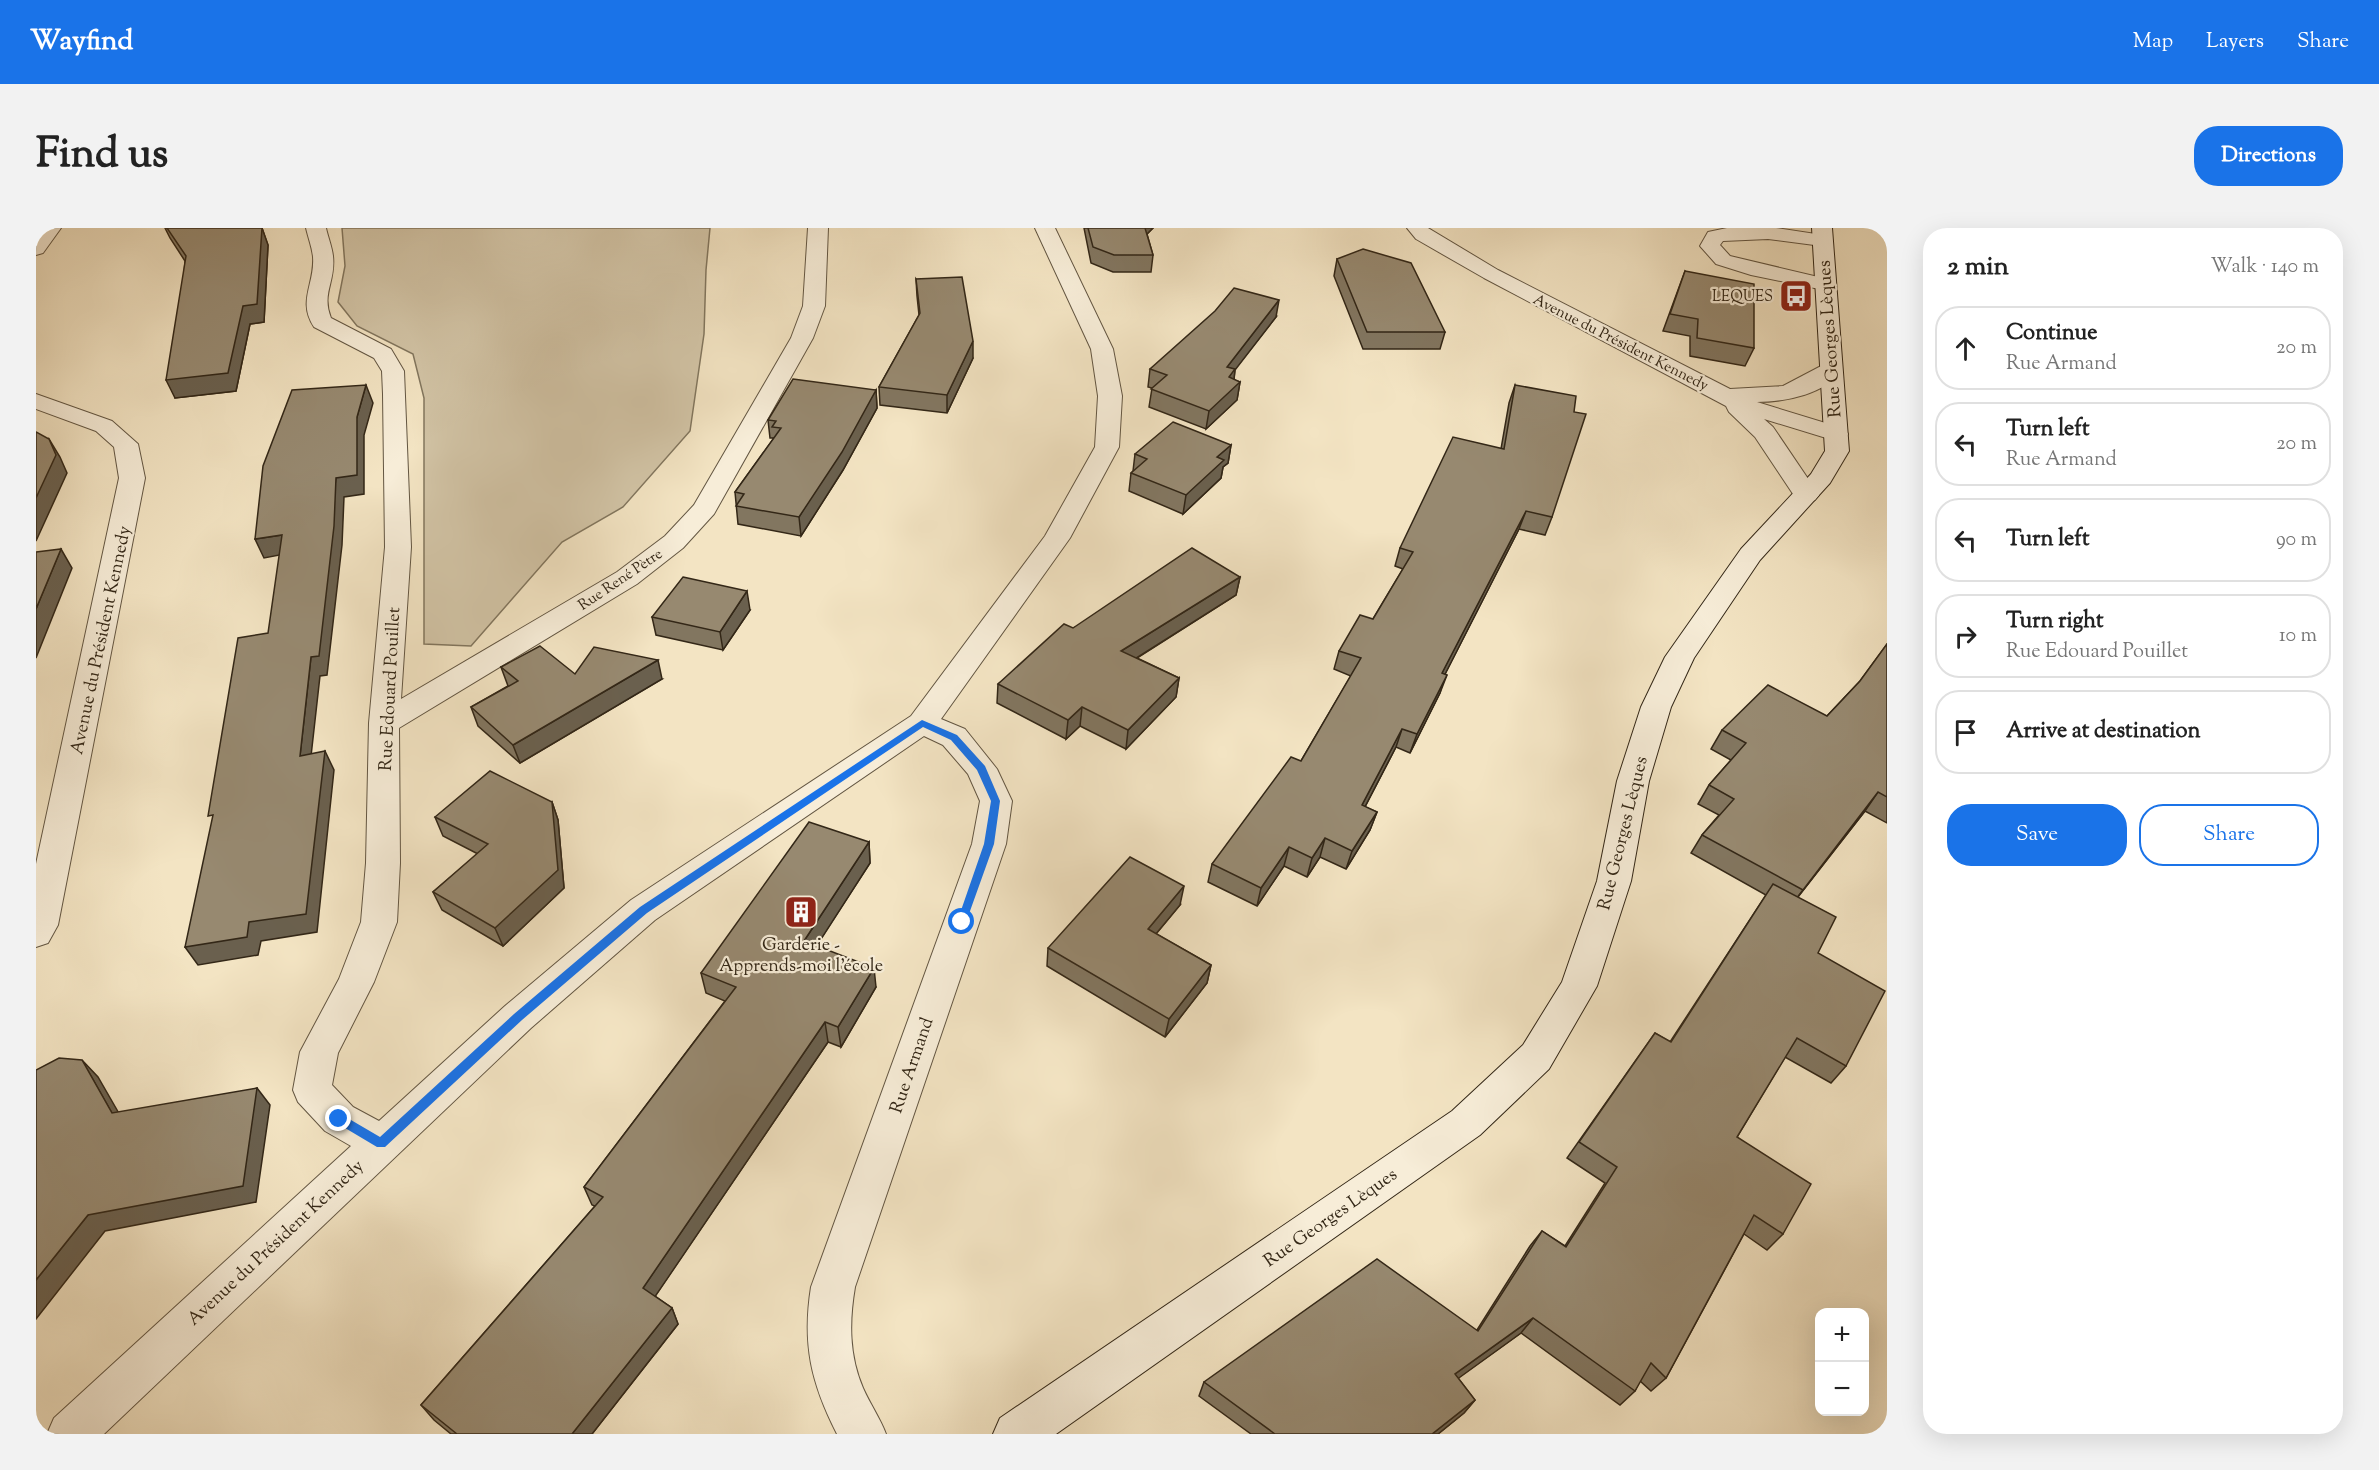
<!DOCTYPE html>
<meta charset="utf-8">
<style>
:root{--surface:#fff;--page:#f2f2f2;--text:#222;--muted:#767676;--line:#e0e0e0;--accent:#1a73e8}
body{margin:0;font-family:"Sorts Mill Goudy",serif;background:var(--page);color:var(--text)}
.controls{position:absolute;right:18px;bottom:18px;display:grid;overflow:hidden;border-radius:12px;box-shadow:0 6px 24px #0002}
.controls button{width:54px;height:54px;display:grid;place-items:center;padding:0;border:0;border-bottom:2px solid var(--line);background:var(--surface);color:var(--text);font:30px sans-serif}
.stop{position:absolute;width:18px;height:18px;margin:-14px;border:4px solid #1a73e8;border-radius:50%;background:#fff}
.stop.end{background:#1a73e8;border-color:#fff;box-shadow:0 2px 6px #0008}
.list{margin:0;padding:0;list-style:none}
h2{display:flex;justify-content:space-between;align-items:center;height:78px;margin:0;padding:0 24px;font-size:26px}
h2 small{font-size:20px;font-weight:400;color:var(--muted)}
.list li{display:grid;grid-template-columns:39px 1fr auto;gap:18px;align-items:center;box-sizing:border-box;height:84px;margin:0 12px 12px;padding:0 12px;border:2px solid var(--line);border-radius:24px}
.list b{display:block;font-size:22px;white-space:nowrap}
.list p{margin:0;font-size:20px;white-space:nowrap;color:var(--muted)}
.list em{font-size:20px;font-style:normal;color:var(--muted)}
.actions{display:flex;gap:12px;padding:18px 24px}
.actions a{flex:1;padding:14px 0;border:2px solid var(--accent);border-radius:24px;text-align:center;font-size:21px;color:var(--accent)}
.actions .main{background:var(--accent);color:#fff}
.icon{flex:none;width:33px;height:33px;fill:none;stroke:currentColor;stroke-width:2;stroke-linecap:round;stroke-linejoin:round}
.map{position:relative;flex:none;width:1851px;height:1206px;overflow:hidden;border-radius:24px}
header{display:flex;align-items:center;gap:36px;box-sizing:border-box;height:84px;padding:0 30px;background:var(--accent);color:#fff}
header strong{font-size:28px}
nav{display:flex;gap:33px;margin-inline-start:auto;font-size:21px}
.intro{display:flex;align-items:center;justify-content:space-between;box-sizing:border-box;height:144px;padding:0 36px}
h1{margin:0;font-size:42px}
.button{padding:15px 27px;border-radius:24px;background:var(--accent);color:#fff;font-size:21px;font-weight:700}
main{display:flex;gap:36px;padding:0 36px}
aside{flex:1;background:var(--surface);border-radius:24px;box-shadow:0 6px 24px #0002}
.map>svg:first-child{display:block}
.green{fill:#d2c4a6;stroke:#82765e;stroke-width:1.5}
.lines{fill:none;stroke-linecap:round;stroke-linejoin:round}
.minor-casing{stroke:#635642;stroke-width:2}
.secondary-casing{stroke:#332717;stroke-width:2}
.minor{fill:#f7edd8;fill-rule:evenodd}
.secondary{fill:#f7edd8;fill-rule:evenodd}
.wall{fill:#827660;stroke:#332717;stroke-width:1.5}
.shaded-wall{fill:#6a604e;stroke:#332717;stroke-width:1.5}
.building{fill:#978970;stroke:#332717;stroke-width:1.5}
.route{fill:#1a73e8}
.labels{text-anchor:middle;stroke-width:4.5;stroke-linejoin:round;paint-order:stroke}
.far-poi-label{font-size:15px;fill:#332717;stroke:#f7edd8;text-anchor:end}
.far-street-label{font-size:15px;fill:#332717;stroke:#f7edd8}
.street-label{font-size:18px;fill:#332717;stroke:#f7edd8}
.poi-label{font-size:18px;fill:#332717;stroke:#f7edd8}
</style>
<header>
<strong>Wayfind</strong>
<nav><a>Map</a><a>Layers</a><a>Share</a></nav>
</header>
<div class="intro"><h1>Find us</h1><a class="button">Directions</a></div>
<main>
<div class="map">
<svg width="1851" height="1206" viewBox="0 0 1851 1206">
<rect width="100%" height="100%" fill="#f3e4c3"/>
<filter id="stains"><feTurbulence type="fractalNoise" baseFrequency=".00333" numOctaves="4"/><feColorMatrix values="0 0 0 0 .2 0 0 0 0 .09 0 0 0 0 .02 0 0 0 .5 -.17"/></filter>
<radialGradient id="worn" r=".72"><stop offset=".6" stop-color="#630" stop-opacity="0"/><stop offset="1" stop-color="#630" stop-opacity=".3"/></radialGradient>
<polygon class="green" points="306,0 674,0 670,42 668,106 654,203 587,279 526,314 435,418 388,416 388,170 377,126 321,98 302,74 309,38"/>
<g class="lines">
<g class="minor-casing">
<g id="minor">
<polygon points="5,0 25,0 7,25 0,27 0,7"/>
<path d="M270 0H290C292 9 296 19 297 28 300 54 285 65 295 90L355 121 368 143 375 319 365 471 581 344 629 308 658 277 755 110 767 78 772 0H792L789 78 777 110 678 286 647 320 601 356 363 500 364 635 361 694 338 754 302 825 296 857 317 879 343 893 469 778 595 672 875 488 1009 308 1059 219 1062 168 1055 121 999 0H1019L1077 121 1086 168 1083 219 1034 310 905 491 929 501 961 541 976 573 970 616 819 1059C813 1094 813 1127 827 1160 834 1176 844 1190 850 1206H801C775 1155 766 1116 775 1059L936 616 944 573 932 546 907 517 888 508 619 692 495 800 68 1206H11L18 1190 315 918 289 903 262 874 257 862 264 824 303 751 325 694 330 635 333 495 349 319 347 166 346 143 338 130 278 99C261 73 279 56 277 29 276 19 272 9 270 0Z"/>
<path d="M1371 0H1392L1462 42 1694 161 1747 158 1787 137H1803L1806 142C1790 166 1749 174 1721 174L1809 201 1812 206 1809 211 1800 213 1728 191 1737 199 1783 267 1779 272 1770 275 1761 272 1719 209 1693 184 1690 178 1448 50 1380 11Z"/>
<polygon points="1691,0 1740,0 1793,8 1796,12 1793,16 1786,18 1732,11 1687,13 1684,17 1694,28 1795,52 1798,56 1795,60 1788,62 1715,47 1680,36 1664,18 1672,4"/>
<polygon points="0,166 76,193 102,216 109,250 22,697 12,715 0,719 0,636 83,250 78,219 60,203 0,181"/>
</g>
</g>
<g class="secondary-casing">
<polygon id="secondary" points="1776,0 1796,0 1813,223 1794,255 1724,332 1658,430 1635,479 1613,553 1595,653 1561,758 1513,841 1444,907 1020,1206 957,1206 964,1190 1416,883 1487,817 1526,754 1561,653 1581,553 1605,479 1629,429 1705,321 1775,246 1789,223"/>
</g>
<use href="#minor" class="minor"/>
<use href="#secondary" class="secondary"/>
</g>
<g class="wall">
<polygon points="129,0 226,0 232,17 228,94 214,96 200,163 139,170 149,33 134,10"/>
<polygon points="1048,0 1117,0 1111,6 1117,27 1115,44 1077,44 1055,35"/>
<polygon points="1301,31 1409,104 1404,121 1327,121 1298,48"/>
<polygon points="1649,43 1718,120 1709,138 1654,128 1654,108 1627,103"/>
<polygon points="880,51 937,130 911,185 844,177 843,159 883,87 881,68"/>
<polygon points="1240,89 1199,141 1198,152 1204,154 1201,172 1170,201 1113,179 1116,160 1112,159 1114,141"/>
<polygon points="1479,157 1516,289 1509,307 1483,301 1409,446 1404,465 1374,525 1360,519 1329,579 1341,584 1334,602 1310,641 1284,629 1271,649 1248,638 1221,678 1172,654 1176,636 1265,533 1315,448 1298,441 1303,423 1337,391 1367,341 1359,338 1364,320 1465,221 1473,175"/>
<polygon points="840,162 841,180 807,242 765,308 702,296 699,264 738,210 734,210 732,192"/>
<polygon points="1195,217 1192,235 1187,239 1185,250 1147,286 1093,263 1095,245 1097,243 1099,226"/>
<polygon points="1204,349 1200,367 1101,430 1143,450 1140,469 1090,521 1044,498 1030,511 961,475 962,456 1037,400"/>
<polygon points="714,382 687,422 620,407 616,389"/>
<polygon points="1851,416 1851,595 1829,583 1762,669 1782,725 1810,838 1795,855 1749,829 1701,909 1747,1006 1731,1022 1708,1006 1630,1150 1615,1163 1604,1153 1599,1163 1584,1177 1485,1105 1422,1150 1439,1172 1428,1185 1402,1206 1215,1206 1163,1168 1168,1154 1441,1102 1494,1018 1506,1003 1529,1018 1569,955 1531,930 1619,805 1634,814 1730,667 1655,625 1666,607 1683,587 1662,576 1673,557 1695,532 1675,521 1686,502 1791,488 1824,453"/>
<polygon points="465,439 539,446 626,451 484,535 442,498 435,479 472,458"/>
<polygon points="516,574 522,592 528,660 467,718 406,682 397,664 442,626 407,608 399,589"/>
<polygon points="833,614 834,635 780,718 840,759 805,819 792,814 619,1068 636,1080 642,1096 556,1206 415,1206 398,1192 385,1177 559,978 556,977 548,959 689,773 670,765 665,745"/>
<polygon points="1144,677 1120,706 1175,737 1171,755 1129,809 1011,738 1012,720"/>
</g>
<g class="shaded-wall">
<polygon points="226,0 232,17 228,94 214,96 200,163 139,170 130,152 207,78"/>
<polygon points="1108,0 1117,0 1106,11"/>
<polygon points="1243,72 1240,89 1199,142 1197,159 1204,154 1201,172 1170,201 1173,183 1191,139"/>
<polygon points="937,113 937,130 911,185 911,167"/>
<polygon points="330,157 337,175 328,207 328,266 308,269 306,317 291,447 284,448 273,546 264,528 275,429 300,250 321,189"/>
<polygon points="840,162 841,180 807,242 765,308 763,289"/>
<polygon points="13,211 24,229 31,245 0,313 0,270"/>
<polygon points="1195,217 1192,235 1187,239 1185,250 1147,286 1150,267 1181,229"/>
<polygon points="1490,283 1483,301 1400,464 1406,445"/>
<polygon points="246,307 254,325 228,330 219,311"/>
<polygon points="25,321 36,340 0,430 0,381"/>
<polygon points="1204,349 1200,367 1083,441 1085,423"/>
<polygon points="711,363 714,382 687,422 684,404"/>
<polygon points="622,432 626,451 484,535 477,517"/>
<polygon points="1411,447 1404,465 1374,525 1381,506"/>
<polygon points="1143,450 1140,469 1090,521 1092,502"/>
<polygon points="1046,479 1044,498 1030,511 1032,492"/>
<polygon points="1366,501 1360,519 1320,596 1326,577"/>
<polygon points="289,523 298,542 281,704 225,713 222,727 162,737 149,719 213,694"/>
<polygon points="1842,564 1829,583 1753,680 1767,662"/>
<polygon points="516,574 522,592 528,660 467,718 459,700"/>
<polygon points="1341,584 1334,602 1310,641 1316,623"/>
<polygon points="1289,610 1284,629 1271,649 1276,630"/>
<polygon points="833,614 834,635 771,733 768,713"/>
<polygon points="1253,619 1248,638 1221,678 1225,660"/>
<polygon points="1148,658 1144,677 1109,719 1112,701"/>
<polygon points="1175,737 1171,755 1129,809 1133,791"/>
<polygon points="838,740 840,759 805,819 802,799"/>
<polygon points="789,794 792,814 614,1076 607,1060"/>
<polygon points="46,832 62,849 92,901 76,885"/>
<polygon points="221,860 234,877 220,974 69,1003 0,1091 0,1052 52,987"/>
<polygon points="636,1080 642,1096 556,1206 536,1206"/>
<polygon points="1497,1090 1485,1105 1409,1160 1419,1146"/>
<polygon points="1439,1172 1428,1185 1402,1206 1396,1206"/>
</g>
<g class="building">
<polygon points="131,0 226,0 221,76 207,78 192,145 130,152 150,28"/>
<polygon points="1052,0 1109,0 1117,27 1078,27 1057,19"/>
<polygon points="1327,21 1375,35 1409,104 1331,104 1301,31"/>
<polygon points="1649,43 1718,56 1718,120 1661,110 1662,91 1634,86"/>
<polygon points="926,49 937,113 911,167 843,159 884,85 880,51"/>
<polygon points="1198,60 1243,72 1191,139 1199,141 1193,149 1204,154 1173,183 1115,161 1131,147 1114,141 1179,83"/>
<polygon points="757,151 840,162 806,224 763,289 700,278 708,266 699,264 745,200 736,199 740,193 732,192"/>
<polygon points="330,157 321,189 321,247 300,250 298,298 283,428 275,429 264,528 289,523 270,686 213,694 211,709 149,719 177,587 172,588 202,410 232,405 246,307 219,311 227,238 256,162"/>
<polygon points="1479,157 1540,168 1538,184 1550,186 1516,289 1490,283 1406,445 1411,447 1381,506 1366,501 1326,577 1341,584 1316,623 1289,610 1276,630 1253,619 1225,660 1176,636 1255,529 1265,533 1325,430 1303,423 1324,387 1337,391 1377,324 1364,320 1417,209 1468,221"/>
<polygon points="1137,194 1195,217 1181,229 1188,232 1150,267 1095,245 1111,231 1099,226"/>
<polygon points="0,204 13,211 20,227 0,270"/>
<polygon points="1156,320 1204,349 1085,423 1143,450 1092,502 1046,479 1032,492 962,456 1028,396 1037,400"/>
<polygon points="25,321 0,381 0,324"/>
<polygon points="647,349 711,363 684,404 616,389"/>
<polygon points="1851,416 1851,569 1842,564 1767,662 1666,607 1698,571 1673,557 1710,515 1686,502 1732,457 1791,488 1824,453"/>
<polygon points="504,418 539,446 558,419 622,432 477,517 435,479 482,453 465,439"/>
<polygon points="454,543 516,574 522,642 459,700 397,664 452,616 399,589"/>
<polygon points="773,594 833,614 768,713 838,740 802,799 789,794 607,1060 636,1080 536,1206 421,1206 385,1177 567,969 548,959 700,759 665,745"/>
<polygon points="1094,629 1148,658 1112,701 1175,737 1133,791 1012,720"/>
<polygon points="1737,656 1800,689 1782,725 1849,763 1810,838 1761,810 1701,909 1775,956 1747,1006 1718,987 1630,1150 1615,1135 1599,1163 1497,1090 1419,1146 1439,1172 1396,1206 1239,1206 1168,1154 1341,1031 1442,1103 1506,1003 1530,1019 1581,939 1543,914 1619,805 1635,814"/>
<polygon points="23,830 46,832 76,885 221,860 207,958 52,987 0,1052 0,842"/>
</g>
<polygon class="route" points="886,492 921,507 949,538 964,573 958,616 929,697 926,698 921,694 948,616 955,573 941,542 915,512 887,499 611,685 486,792 349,919 341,919 299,894 297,891 303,885 344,909 478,786 604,679"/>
<defs>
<g id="bus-square" transform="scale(1.725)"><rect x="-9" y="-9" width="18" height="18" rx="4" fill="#8f2418" stroke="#f7edd8"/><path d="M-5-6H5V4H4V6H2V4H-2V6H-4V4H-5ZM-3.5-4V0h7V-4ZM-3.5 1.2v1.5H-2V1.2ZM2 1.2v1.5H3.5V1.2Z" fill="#fff"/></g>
<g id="building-square" transform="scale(1.725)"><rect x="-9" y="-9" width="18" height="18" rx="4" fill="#8f2418" stroke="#f7edd8"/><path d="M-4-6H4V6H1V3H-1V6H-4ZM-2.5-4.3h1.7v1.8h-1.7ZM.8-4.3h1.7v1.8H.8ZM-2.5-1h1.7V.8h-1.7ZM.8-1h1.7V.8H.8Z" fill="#fff"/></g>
</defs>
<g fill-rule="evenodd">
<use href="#bus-square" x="1760" y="68"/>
<use href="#building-square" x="765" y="684"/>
</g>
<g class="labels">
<g class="far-poi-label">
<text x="1737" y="73">LEQUES</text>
</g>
<g class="far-street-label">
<text transform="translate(1585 114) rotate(27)" y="5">Avenue du Président Kennedy</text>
<text transform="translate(584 351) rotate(-34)" y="5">Rue René Pètre</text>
</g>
<g class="street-label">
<text transform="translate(1793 111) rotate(-94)" y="6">Rue Georges Lèques</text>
<text transform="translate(64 412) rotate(-78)" y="6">Avenue du Président Kennedy</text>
<text transform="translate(353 461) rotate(-87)" y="6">Rue Edouard Pouillet</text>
<text transform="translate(1586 605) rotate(-76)" y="6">Rue Georges Lèques</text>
<text transform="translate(875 837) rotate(-71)" y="6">Rue Armand</text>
<text transform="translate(1294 989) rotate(-35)" y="6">Rue Georges Lèques</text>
<text transform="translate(239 1014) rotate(-43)" y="6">Avenue du Président Kennedy</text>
</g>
<g class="poi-label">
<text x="765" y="722">Garderie -<tspan x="765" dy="21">Apprends-moi l'école</tspan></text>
</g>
</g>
<rect width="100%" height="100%" filter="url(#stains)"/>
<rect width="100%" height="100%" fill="url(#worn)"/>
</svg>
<div class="controls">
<button>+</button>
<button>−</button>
</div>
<div class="stop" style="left:926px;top:694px"></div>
<div class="stop end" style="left:303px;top:891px"></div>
</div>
<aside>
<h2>2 min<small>Walk · 140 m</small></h2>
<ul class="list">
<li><svg class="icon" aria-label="ahead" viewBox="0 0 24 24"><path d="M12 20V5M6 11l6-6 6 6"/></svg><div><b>Continue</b><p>Rue Armand</p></div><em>20 m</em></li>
<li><svg class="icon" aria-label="left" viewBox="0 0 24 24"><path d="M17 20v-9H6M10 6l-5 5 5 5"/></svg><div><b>Turn left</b><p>Rue Armand</p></div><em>20 m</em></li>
<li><svg class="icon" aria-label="left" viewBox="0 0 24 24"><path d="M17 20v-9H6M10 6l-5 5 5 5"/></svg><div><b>Turn left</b></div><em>90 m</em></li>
<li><svg class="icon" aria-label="right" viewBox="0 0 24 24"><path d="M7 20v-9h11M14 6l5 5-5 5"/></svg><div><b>Turn right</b><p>Rue Edouard Pouillet</p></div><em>10 m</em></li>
<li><svg class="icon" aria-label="arrive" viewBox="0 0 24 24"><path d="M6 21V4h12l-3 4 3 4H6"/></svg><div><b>Arrive at destination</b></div></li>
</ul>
<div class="actions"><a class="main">Save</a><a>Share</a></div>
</aside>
</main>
